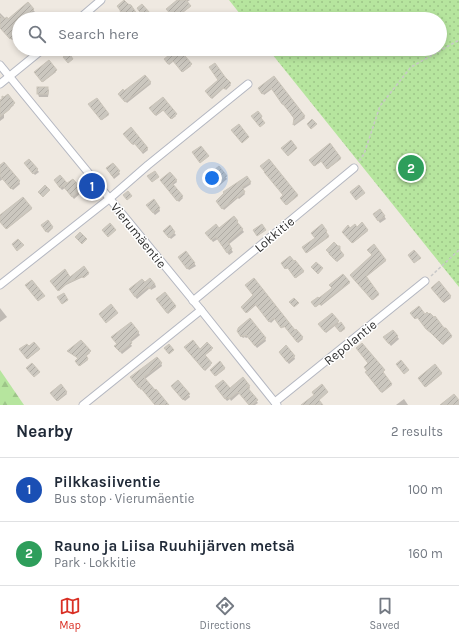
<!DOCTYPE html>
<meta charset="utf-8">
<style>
:root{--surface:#fff;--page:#f2f2f3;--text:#1f2937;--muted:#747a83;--line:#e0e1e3;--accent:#d93025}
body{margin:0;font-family:Karla,sans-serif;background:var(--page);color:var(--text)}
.you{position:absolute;left:212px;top:178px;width:14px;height:14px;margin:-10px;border:3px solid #fff;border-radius:50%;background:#1a73e8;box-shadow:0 0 0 6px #1a73e833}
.badge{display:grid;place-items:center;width:26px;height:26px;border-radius:50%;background:var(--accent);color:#fff;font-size:13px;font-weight:700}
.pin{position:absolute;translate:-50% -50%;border:2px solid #fff;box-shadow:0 1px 4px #0006}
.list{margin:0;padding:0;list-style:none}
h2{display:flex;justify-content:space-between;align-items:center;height:52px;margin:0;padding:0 16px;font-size:17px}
h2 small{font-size:13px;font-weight:400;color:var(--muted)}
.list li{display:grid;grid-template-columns:26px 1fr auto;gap:12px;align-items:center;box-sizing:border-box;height:64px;padding:0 16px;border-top:1px solid var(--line)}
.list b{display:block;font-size:15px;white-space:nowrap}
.list p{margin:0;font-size:13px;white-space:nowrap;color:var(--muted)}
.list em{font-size:13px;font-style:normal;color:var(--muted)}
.icon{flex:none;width:22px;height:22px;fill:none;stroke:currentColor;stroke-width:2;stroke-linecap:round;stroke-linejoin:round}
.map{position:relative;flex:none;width:459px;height:405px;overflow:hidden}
.search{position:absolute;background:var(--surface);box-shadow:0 2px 6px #0003;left:12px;right:12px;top:12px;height:44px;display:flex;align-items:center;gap:10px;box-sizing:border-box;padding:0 14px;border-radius:22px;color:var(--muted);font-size:15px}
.sheet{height:180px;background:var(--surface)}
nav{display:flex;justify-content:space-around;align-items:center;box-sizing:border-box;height:56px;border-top:1px solid var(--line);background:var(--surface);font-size:11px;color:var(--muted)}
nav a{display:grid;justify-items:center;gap:2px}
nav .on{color:var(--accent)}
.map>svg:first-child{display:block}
.forest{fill:url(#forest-firs)}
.park{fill:url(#park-dots)}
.shadow{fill:#0003}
.building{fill:url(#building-hatch);stroke:#cbc5ba}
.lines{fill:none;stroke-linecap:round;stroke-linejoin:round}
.street-casing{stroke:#b4b7c1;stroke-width:9}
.path{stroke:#c9c9c9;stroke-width:1.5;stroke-dasharray:3 2;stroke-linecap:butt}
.street{stroke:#fff;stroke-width:7}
.labels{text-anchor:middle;stroke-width:3;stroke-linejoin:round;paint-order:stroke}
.street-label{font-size:13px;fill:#2e2e2e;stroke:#fff}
</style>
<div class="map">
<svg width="459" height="405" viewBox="0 0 459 405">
<defs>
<pattern id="forest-firs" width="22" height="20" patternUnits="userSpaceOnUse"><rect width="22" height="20" fill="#b6e59e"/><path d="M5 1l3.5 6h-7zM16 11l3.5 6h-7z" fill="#9dc588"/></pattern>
<pattern id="park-dots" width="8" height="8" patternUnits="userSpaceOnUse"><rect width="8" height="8" fill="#b6e59e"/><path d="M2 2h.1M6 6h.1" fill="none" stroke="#9dc588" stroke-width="1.8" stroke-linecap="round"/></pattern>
<pattern id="building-hatch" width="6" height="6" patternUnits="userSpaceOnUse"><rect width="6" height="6" fill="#cbc7bf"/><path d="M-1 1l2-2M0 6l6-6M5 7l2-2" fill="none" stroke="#afaba4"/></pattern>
</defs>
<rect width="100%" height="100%" fill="#efe9e1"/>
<polygon class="forest" points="0,370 24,405 0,405"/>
<polygon class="park" points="229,0 459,0 459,287 268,49 440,49 440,19 244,19"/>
<g class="shadow">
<polygon points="179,0 190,0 187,2 190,7 180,15 183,19 170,19 173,16"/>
<polygon points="28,4 35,12 27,19 19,19 19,25 17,27 19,30 19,34 12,40 0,26 0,13 6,19 8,20"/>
<polygon points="139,11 149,14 150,16 146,19"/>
<polygon points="122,14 136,14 137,16 134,19 128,19 123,17"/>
<polygon points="178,49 191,66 183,72 174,61 169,65 166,60"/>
<polygon points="48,61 56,72 43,82 35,72"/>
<polygon points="274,77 305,118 294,126 294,119 285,105 283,105 272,89 264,95 259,88"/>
<polygon points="224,78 231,85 226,90 224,88 212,99 207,93"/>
<polygon points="150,82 151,84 127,103 121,96 124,92"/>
<polygon points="38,88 47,88 49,90 48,97 39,97 38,94"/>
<polygon points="7,96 14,105 4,114 4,118 0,121 0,101"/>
<polygon points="162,98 176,116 172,119 164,110 156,116 150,108"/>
<polygon points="97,99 109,115 102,120 90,104"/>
<polygon points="126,136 147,148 148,150 143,154 135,144 133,145"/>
<polygon points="329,145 341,159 328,169 322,161 315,166 310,160"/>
<polygon points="29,160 39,172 35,175 27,166"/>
<polygon points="0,166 19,181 20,184 13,190 3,179 0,181"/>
<polygon points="219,168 227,179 219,186 216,181 214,182 211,177"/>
<polygon points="107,169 119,172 120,174 114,179"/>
<polygon points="60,176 67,185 73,180 82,192 74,199 65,188 62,190 56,183"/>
<polygon points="247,178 251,184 242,190 245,194 239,199 238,198 224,210 218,203"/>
<polygon points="176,180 177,182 173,185 183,198 179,202 163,182"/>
<polygon points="297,195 298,196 287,205 282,199"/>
<polygon points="23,198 32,209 7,229 0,221 0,217"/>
<polygon points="149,208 159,208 160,211 155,215"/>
<polygon points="384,216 386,219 380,223 376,217"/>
<polygon points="48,221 53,228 48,233 42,226"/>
<polygon points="237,221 238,224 244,232 228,245 233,252 229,255 218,239 213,242 208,235"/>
<polygon points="362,224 368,231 353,243 343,232 350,229 357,228"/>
<polygon points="322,226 327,232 326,233 329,237 307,253 303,247 316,238"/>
<polygon points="169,227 176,235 171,239 166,233"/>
<polygon points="374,246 386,261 365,278 379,295 373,300 351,275 373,256"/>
<polygon points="340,247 340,251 344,256 337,262 331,255"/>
<polygon points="181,260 194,263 196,266 189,270"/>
<polygon points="295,261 304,272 296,278 288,268 286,269 282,263 294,263"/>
<polygon points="84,267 89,274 84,278 83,277 66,285 59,291 51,281 70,278"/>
<polygon points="343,275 350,283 321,306 320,304 316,307 312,302 319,299 333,288"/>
<polygon points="439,283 451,298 444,303 433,288"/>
<polygon points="144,284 155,284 156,287 151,290 150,288 137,299 131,292"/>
<polygon points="165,293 176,307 168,314 157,299"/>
<polygon points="255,296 295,331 296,330 303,339 298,343 285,326 283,328 275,319 271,323 256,305 247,313 243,308"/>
<polygon points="0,308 7,317 0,322"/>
<polygon points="411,313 425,315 444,330 445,329 452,337 443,345 418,317 416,319"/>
<polygon points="338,322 339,324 340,323 345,329 341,332 336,325 326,333 320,324"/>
<polygon points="131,323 140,335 130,343 132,346 122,354 117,348 118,344"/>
<polygon points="393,331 399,339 391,346 386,340"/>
<polygon points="239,333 265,338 266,341 257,348 248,337 246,338 245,337 243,338"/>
<polygon points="81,341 90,353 85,357 88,360 80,366 76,361 79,359 69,352"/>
<polygon points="34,343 39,350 28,359 21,349 29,348"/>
<polygon points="207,344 212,350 204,356 211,365 205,371 185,347 200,350"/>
<polygon points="281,354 294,356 295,359 289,364"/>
<polygon points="161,363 162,366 145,379 169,405 156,405 142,388 141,390 133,380"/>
<polygon points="220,363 225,369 216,376 211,370"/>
<polygon points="435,365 442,374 426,387 419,378"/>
<polygon points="384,371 384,372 382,373 392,385 382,393 366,373"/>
<polygon points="61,385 67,394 58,401 52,393"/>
<polygon points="249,386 250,388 248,390 258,403 255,405 249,405 240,393 231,401 230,399 227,401 217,389 230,389"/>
<polygon points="174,389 189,395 190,397 185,401"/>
<polygon points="404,399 408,405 396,405"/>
</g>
<g class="building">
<polygon points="124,0 128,4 131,5 137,14 130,19 127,19 125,16 121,15 120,10 117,6"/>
<polygon points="177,0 186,0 191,6 180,14 185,19 175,19 166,9"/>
<polygon points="28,2 34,9 23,19 19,19 19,22 16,25 19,29 19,31 10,39 0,28 0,15 4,19 7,17 8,19"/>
<polygon points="142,4 150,13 144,18 137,8"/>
<polygon points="177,49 179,49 192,64 182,72 173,61 168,64 164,59"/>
<polygon points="69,53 73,59 68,63 63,57"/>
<polygon points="49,60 57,70 42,82 34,72"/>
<polygon points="215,63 225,77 231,83 225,89 223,88 211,98 205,91 218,80 209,67"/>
<polygon points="145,75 151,82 125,102 118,94 123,89 124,91"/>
<polygon points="274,76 305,116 293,125 294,118 283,104 282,104 280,101 271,88 262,94 258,88"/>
<rect x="37" y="87" width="11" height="7"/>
<polygon points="8,94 15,103 10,107 10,109 0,117 0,100 2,99 2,96 4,97"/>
<polygon points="163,97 177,114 171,119 163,110 155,115 149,108"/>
<polygon points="97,98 109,114 101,120 88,104"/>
<polygon points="258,111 262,116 261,118 265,123 260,127 251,116"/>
<polygon points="312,119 317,124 311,129 307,124"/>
<polygon points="239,124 249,137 242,143 231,130"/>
<polygon points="131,127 148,148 142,152 134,143 132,144 123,134"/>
<polygon points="291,140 297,148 288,156 281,148"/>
<polygon points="330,143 341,158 327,169 321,161 314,166 309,160"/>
<polygon points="201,146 209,156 200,163 192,152"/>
<polygon points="29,159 38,169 33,174 24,163"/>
<polygon points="269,159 298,195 286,205 280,198 283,195 264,172 265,172 260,166"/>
<polygon points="4,162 9,168 20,181 11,189 0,176 0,165"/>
<polygon points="113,163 120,171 113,177 106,168"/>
<polygon points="219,166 227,176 217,184 214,179 212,180 208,175"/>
<polygon points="155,171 159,177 152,182 147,176"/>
<polygon points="170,172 177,180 172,183 183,196 177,201 160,180"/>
<polygon points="60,175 67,183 60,188 54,180"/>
<polygon points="247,176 251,182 242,187 245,192 237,198 237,197 222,209 216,201 224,193 223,192"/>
<polygon points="73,179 82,189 72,197 63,186"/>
<polygon points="45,185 50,190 43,197 38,192"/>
<polygon points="359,185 365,193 356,200 350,192"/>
<polygon points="128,191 132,196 127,200 123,195"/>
<polygon points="23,197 32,208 6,229 0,222 0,215"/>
<polygon points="154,199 160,208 153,213 146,205"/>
<polygon points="380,209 385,216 378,221 373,214"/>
<polygon points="234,216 238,221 237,222 243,229 228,242 232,249 227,253 216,237 211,240 205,233 216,224 219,228"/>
<polygon points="48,220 53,227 46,232 41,225"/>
<polygon points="362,222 368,230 352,243 342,232 348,225 350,228 355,224 357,227"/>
<polygon points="110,223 116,230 108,237 102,230"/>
<polygon points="262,224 266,230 257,236 253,230"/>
<polygon points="322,224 327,231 326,232 329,236 306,253 302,247 315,238 311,233"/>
<polygon points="170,225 175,232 169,238 163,231"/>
<polygon points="80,232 87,239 82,244 75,237"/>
<polygon points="18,239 24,245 17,251 12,244"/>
<polygon points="334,242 338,246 340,246 340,250 344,255 336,261 329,254 329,253 326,250"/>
<polygon points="374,244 386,260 366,276 379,294 372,300 350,275 372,255 367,250"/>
<polygon points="414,250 421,258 414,263 408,255"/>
<polygon points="186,251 195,263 187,269 178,257"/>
<polygon points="290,256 294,261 295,260 304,271 295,278 287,267 285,269 281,263"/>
<polygon points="316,262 323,268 318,274 311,267"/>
<polygon points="84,266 89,273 83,278 82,276 66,284 58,291 50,281 65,269 70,277"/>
<polygon points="343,274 350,282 320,305 319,304 315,307 311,302 318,297 319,298 332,288 329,285"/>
<polygon points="150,278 155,284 149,289 148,287 135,297 129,289 142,279 145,282"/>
<polygon points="254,278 295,330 296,329 303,337 297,342 284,326 281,328 274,318 269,322 255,304 246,313 241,307 253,295 245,285"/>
<polygon points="32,280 45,296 38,301 25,285"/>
<polygon points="439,281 451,296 443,302 431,288"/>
<polygon points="165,292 176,306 167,313 156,299"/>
<polygon points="64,293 68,300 62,304 57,297"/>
<polygon points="294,298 299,303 294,307 289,302"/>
<polygon points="111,304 118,313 106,323 99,314"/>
<polygon points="419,306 425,314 427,312 429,314 430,313 434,317 435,316 444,328 446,328 452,336 442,344 431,333 426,329 417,317 415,319 410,313"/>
<polygon points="332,313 339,321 325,332 318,324"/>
<polygon points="250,318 266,338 255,346 246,335 244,337 243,335 241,337 237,331 238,329 238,328"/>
<polygon points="131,322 139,332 130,340 132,343 120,352 114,346 117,344 111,337"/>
<polygon points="341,322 345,328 340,332 335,326"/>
<polygon points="393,330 398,336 389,344 383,337"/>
<polygon points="81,340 91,351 86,355 88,359 79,366 75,361 78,358 67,351"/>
<polygon points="193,340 200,349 207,342 213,348 205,355 212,363 204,370 184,347"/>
<polygon points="34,342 40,349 27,359 19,349 27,344 29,346"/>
<polygon points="362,343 385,370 383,372 392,384 381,392 365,372 367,371 364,367 368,363 356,348"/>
<polygon points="169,344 174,350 169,354 164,348"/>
<polygon points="286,345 295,356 287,362 279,352"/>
<polygon points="157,357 162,363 144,377 155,390 156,389 169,405 155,405 140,387 139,388 130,377"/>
<polygon points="401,360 409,370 404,374 396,364"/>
<polygon points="220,361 225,368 215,376 210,370"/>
<polygon points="32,363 40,372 34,377 26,368"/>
<polygon points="435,364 442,373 425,387 418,378"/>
<polygon points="243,377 250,386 247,387 258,400 252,405 249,405 238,392 229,399 228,397 225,399 215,386 223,380 230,388"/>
<polygon points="178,380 190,394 183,400 171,386"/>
<polygon points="61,384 67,392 57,401 50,393"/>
<polygon points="322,384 328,392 319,400 323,405 301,405 314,395 312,392"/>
<polygon points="454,394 459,400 459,405 440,405"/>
</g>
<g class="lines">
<g class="street-casing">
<g id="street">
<polyline points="79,19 101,0"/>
<polyline points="0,65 201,310 277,405"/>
<polyline points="0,84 43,49"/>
<polyline points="0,285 109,199 148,165 248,84"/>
<polyline points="193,301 354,168"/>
<polyline points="275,402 425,281"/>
<polyline points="83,405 201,310"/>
</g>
</g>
<g class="path">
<polyline points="359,161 364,154 380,106 411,67 459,40"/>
<polyline points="431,276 459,250"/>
</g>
<use href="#street" class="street"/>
</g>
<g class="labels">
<g class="street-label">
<text transform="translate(274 234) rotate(-40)" y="5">Lokkitie</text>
<text transform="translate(139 235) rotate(51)" y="5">Vierumäentie</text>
<text transform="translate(350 342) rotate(-39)" y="5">Repolantie</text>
</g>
</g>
</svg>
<div class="you"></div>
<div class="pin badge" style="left:92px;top:186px;background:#1a4fb4">1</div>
<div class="pin badge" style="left:411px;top:168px;background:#2e9e5b">2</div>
<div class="search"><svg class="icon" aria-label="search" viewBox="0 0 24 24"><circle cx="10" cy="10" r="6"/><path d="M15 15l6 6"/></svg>Search here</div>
</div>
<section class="sheet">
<h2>Nearby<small>2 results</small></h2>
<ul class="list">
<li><span class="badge" style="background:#1a4fb4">1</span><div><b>Pilkkasiiventie</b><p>Bus stop · Vierumäentie</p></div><em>100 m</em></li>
<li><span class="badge" style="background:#2e9e5b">2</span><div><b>Rauno ja Liisa Ruuhijärven metsä</b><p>Park · Lokkitie</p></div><em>160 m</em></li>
</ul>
</section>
<nav>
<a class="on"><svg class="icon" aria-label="map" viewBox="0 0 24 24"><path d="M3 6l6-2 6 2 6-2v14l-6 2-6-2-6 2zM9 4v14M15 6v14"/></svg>Map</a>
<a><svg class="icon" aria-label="directions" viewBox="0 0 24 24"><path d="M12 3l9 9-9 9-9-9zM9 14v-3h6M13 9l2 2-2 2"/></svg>Directions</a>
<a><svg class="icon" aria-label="saved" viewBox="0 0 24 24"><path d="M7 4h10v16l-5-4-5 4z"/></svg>Saved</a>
</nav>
